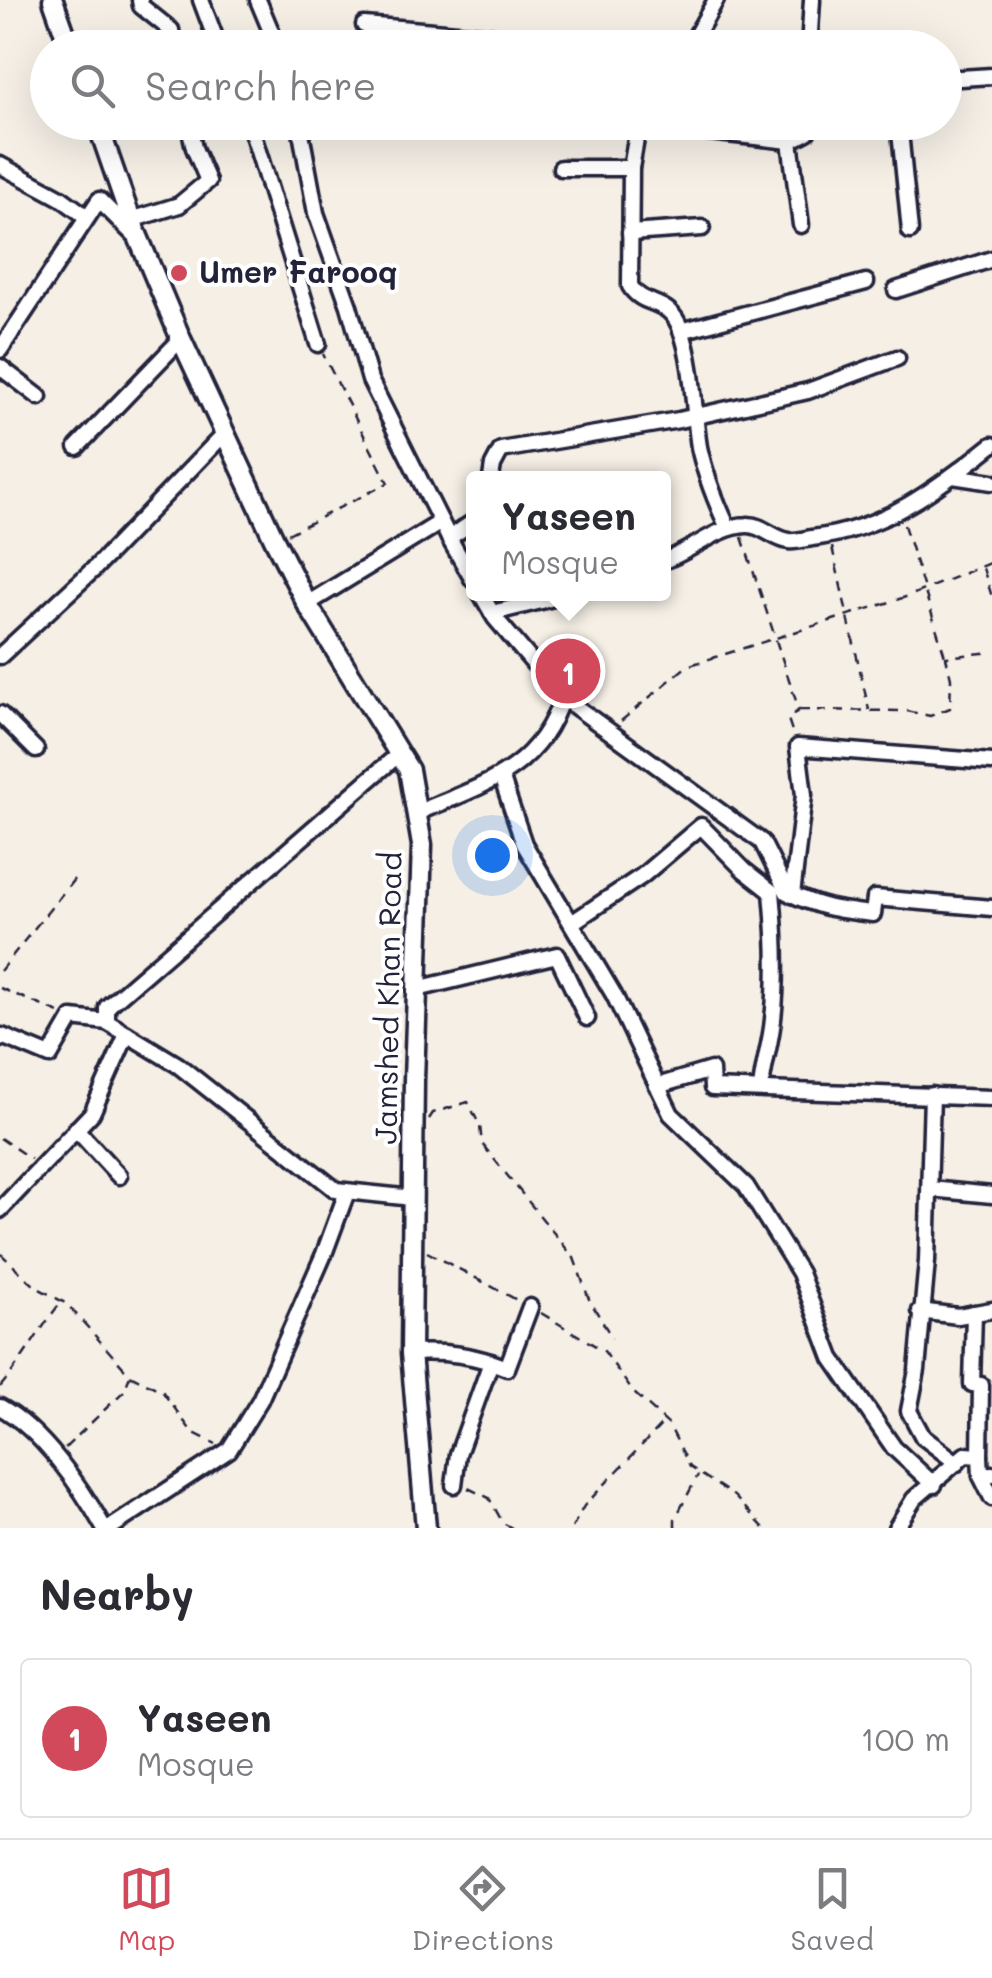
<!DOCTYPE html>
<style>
:root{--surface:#fff;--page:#f7f7f7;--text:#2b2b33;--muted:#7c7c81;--line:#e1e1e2;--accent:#d1495b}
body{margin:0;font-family:Mali,sans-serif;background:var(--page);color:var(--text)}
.you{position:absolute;left:492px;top:855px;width:35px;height:35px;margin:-25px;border:8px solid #fff;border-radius:50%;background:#1a73e8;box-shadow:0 0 0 15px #1a73e833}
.badge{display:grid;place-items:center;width:65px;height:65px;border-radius:50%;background:var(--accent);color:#fff;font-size:32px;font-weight:700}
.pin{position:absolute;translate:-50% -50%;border:5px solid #fff;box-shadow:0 2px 10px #0006}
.popup{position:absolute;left:466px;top:471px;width:205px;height:130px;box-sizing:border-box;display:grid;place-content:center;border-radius:10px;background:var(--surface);filter:drop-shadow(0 2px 8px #0005);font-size:32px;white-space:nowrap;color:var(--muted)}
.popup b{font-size:38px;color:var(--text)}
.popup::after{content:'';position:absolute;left:50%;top:100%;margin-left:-20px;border:20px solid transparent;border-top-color:var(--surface)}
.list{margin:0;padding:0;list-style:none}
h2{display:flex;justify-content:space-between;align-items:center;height:130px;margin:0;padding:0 40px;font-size:42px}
h2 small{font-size:32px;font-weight:400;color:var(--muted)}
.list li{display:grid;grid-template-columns:65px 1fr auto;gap:30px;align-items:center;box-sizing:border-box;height:160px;margin:0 20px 20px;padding:0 20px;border:2px solid var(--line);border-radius:10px}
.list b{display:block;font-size:38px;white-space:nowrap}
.list p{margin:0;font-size:32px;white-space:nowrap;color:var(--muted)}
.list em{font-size:32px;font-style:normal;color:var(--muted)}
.icon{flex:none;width:55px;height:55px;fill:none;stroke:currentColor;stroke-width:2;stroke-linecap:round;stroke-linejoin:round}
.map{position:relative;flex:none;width:992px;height:1528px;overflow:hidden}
.search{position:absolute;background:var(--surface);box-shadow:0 10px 40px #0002;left:30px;right:30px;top:30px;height:110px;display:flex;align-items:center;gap:25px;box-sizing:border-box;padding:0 35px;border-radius:55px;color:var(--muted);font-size:38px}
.sheet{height:310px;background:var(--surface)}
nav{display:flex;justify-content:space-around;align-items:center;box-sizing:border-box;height:140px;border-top:2px solid var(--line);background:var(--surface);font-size:28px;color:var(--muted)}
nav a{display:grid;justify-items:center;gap:5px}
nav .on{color:var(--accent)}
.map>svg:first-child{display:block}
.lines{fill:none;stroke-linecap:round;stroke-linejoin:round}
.minor-casing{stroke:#22223b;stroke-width:21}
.tertiary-casing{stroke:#22223b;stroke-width:25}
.path{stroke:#22223b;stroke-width:2.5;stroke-dasharray:10 8;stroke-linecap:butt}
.minor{stroke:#fff;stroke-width:14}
.tertiary{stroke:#fff;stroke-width:18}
.poi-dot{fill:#d1495b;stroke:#fff;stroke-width:4}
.labels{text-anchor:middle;stroke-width:8;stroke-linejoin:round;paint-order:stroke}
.poi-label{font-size:30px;font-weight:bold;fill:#22223b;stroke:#fff;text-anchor:start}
.street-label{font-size:30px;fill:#22223b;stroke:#fff}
</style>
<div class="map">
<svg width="992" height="1528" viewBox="0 0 992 1528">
<rect width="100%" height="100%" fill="#f5efe6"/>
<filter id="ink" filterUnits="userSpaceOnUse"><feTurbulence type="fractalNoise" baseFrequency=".01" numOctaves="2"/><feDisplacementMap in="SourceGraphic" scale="20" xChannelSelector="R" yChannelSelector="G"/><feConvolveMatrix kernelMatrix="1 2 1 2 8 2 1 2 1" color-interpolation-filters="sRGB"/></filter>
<g filter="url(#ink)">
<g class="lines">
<g class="minor-casing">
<g id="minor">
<polyline points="140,0 141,6 171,30 174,48"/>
<polyline points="201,0 219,48"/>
<polyline points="258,0 278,48"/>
<polyline points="364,25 633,48"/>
<polyline points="689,48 716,0"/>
<polyline points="809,48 812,0"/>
<polyline points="944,79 992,76"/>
<polyline points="249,122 318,344"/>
<polyline points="299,122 316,213 349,306 370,380 449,538"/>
<path d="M639 122 631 168 630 286C644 309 669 296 681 330 694 366 693 409 699 447 705 475 716 502 728 528"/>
<polyline points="899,122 910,231"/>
<polyline points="638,124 790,141 807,132 808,122"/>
<polyline points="790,141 801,225"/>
<polyline points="0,165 61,198 87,217"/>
<polyline points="561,168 631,168"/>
<polyline points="131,220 179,205 208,181 194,148 188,122"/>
<polyline points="630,233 702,228"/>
<polyline points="896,290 992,259"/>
<polyline points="681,331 866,282"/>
<polyline points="0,350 99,200 134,235"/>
<polyline points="0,367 39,397"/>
<polyline points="77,447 181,339"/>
<polyline points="953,476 992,482"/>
<polyline points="491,478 493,465 501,450 679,420 808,391 897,358"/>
<polyline points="473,522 449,538 473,580"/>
<path d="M663 561C691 552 717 526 747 525 761 524 774 539 789 541 796 542 805 539 812 538 883 530 937 489 992 445"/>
<polyline points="307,604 441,522"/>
<polyline points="492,613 570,594"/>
<polyline points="0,656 94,569 225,433"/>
<path d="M562 697 762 842 787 892C820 908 837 910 873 914L875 898 992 908"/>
<polyline points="0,714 36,750"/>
<polyline points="399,754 107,1007 107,1022 178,1065 336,1190 413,1198"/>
<polyline points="501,776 524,844 614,995 671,1114 746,1186 800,1273 832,1358 894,1448 934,1485"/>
<path d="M416 813C481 786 539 771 562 697L495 618 481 594"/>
<polyline points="792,895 804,795 798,747 992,762"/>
<path d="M573 922 642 876 701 826 744 870 772 892C776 935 778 977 773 1019 771 1043 763 1065 761 1089"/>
<polyline points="417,989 557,955 587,1018"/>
<polyline points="0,1039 2,1036 50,1056 72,1018 107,1022"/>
<polyline points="657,1086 711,1070 712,1088 992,1098"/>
<polyline points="932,1095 927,1261 917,1370 909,1411 923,1437 957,1463"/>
<polyline points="76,1129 119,1176"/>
<polyline points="930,1189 992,1195"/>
<polyline points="0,1210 92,1113 127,1034"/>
<polyline points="920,1311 958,1316 992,1310"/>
<polyline points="974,1313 972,1384 981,1385 980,1456"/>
<path d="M411 1353C446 1351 475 1355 507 1368L530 1307"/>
<path d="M0 1407C42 1430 81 1487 104 1528"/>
<polyline points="981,1476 992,1498"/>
<polyline points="454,1485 458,1454 491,1362"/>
<polyline points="110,1528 229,1450 260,1400 324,1254 347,1192"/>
<polyline points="896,1528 914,1499 965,1455 980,1456 981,1476 992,1474"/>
</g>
</g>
<g class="tertiary-casing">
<g id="tertiary">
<polyline points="53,0 70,48"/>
<polyline points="97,122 131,220 181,339 275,541 307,604 409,770 422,845 414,1080 411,1353 426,1528"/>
</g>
</g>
<g class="path">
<polyline points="904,525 945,656"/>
<polyline points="288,534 388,483 323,354"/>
<polyline points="742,537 799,710 788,719 793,734"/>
<polyline points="832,547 869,710"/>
<polyline points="983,568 992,597"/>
<polyline points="799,710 907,711 930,716 950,708 951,678 946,657 992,652"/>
<polyline points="621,721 687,666 909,596 992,562"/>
<polyline points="0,971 79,873"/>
<polyline points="0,988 59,1013"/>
<polyline points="429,1119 433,1113 468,1102 480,1126 482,1144 574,1258 589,1299 612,1338"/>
<polyline points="0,1138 31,1159"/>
<polyline points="427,1252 517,1300"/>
<polyline points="0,1253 36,1287 67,1304 130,1375 162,1391 192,1432 216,1444"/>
<polyline points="541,1313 604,1351 633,1392 669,1425 690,1467 734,1496 764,1528"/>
<path d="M0 1387C23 1360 39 1330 61 1302"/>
<polyline points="65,1448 124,1391 130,1376"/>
<polyline points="468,1488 489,1498 503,1523 512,1528"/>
<polyline points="572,1528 584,1506 664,1422"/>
<polyline points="675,1528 675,1519 698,1475"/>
</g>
<use href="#minor" class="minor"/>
<use href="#tertiary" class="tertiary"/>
</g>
</g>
<circle class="poi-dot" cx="179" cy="273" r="10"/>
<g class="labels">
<g class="poi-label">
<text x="199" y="283">Umer Farooq</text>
</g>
<g class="street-label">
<text transform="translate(389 998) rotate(-89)" y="10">Jamshed Khan Road</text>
</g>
</g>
</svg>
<div class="you"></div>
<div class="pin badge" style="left:568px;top:671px">1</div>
<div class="popup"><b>Yaseen</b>Mosque</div>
<div class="search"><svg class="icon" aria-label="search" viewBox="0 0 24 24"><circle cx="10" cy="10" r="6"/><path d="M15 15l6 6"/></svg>Search here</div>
</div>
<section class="sheet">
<h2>Nearby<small></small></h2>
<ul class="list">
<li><span class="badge">1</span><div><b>Yaseen</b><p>Mosque</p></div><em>100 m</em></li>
</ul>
</section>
<nav>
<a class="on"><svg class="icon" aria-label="map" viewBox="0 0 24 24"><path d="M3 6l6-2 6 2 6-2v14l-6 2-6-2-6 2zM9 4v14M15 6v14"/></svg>Map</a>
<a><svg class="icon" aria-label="directions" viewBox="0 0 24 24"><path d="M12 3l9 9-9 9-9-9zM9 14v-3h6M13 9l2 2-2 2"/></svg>Directions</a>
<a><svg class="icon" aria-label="saved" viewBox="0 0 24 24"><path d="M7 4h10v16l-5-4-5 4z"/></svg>Saved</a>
</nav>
